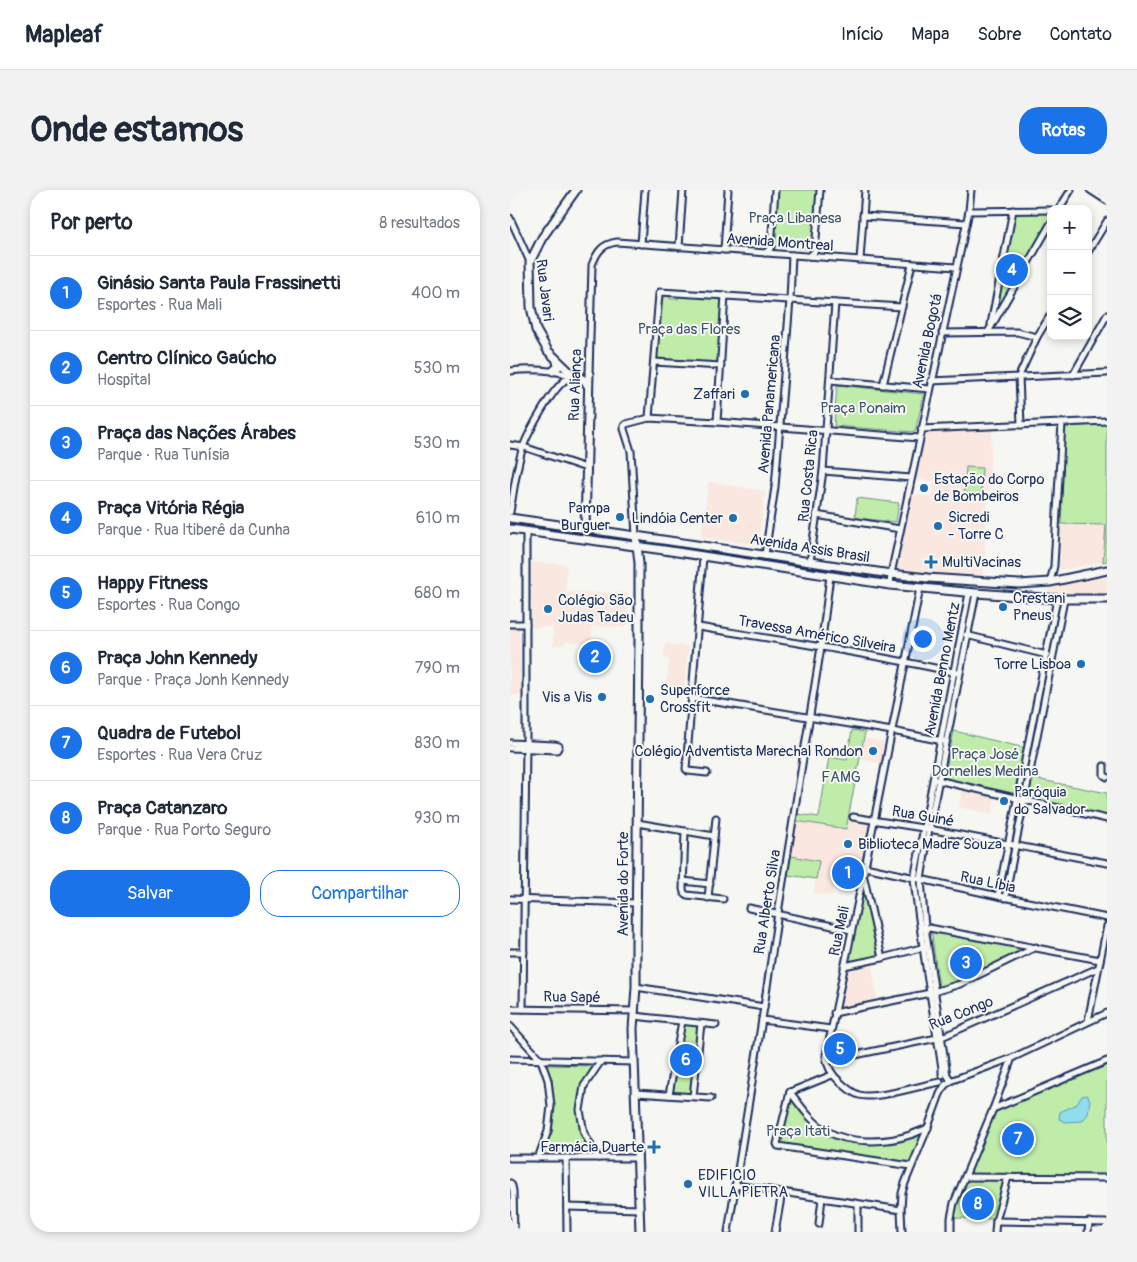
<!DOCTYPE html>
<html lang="pt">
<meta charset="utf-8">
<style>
:root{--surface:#fff;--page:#f2f2f3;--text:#1f2937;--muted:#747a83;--line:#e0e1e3;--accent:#1a73e8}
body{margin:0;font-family:Pangolin,sans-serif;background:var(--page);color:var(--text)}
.controls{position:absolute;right:15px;top:15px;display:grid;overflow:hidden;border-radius:10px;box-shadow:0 2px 8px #0003}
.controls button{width:45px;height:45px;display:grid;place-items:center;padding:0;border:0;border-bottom:1px solid var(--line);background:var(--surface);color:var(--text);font:25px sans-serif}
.you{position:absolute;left:412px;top:448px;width:18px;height:18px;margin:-12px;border:4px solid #fff;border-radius:50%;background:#1a73e8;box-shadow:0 0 0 8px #1a73e833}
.badge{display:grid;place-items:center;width:32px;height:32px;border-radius:50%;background:var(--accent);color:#fff;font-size:16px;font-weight:700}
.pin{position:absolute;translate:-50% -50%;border:2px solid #fff;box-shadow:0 1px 5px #0006}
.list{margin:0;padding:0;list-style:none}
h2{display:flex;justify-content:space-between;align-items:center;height:65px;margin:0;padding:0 20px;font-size:21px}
h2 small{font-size:16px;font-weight:400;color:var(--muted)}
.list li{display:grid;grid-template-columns:32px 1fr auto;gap:15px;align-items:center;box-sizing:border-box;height:75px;padding:0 20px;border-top:1px solid var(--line)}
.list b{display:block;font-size:19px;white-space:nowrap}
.list p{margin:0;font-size:16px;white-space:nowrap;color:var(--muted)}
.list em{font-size:16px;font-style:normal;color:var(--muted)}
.actions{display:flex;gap:10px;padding:15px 20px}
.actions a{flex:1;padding:11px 0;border:1px solid var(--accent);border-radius:20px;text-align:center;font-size:18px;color:var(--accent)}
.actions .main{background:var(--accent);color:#fff}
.icon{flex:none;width:28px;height:28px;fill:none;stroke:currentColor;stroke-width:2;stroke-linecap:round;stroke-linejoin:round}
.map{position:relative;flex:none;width:597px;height:1042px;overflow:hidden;border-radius:20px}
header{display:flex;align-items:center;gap:30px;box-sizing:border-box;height:70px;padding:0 25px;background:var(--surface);border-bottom:1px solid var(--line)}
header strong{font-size:24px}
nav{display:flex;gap:28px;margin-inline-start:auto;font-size:18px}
.intro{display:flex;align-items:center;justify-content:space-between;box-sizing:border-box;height:120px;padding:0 30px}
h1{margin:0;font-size:35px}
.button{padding:12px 22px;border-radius:20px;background:var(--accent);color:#fff;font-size:18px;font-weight:700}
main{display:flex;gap:30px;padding:0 30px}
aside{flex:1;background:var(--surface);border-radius:20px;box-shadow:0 2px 8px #0003}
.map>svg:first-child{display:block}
.built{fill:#f9e7e0}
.green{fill:#bfeca9;stroke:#6d8e84}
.water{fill:#8fdded;stroke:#6197b4}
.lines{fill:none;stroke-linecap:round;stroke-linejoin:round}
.minor-casing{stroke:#1b2f5e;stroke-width:9}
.major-casing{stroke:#1b2f5e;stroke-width:11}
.minor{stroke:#f6f6f2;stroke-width:5}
.major{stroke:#f6f6f2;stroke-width:7}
.poi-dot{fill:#1f6fb2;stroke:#f6f6f2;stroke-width:2}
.labels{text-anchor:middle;stroke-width:4;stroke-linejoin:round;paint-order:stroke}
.park-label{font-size:15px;fill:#3c556d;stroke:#f6f6f2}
.street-label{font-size:15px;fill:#1b2f5e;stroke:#f6f6f2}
.poi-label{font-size:15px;fill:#1b2f5e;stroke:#f6f6f2;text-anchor:start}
</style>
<header>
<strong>Mapleaf</strong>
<nav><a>Início</a><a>Mapa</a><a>Sobre</a><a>Contato</a></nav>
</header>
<div class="intro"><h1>Onde estamos</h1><a class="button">Rotas</a></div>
<main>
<aside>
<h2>Por perto<small>8 resultados</small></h2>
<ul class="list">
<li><span class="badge">1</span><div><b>Ginásio Santa Paula Frassinetti</b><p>Esportes · Rua Mali</p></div><em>400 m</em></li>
<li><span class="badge">2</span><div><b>Centro Clínico Gaúcho</b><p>Hospital</p></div><em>530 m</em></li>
<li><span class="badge">3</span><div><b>Praça das Nações Árabes</b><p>Parque · Rua Tunísia</p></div><em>530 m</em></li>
<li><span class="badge">4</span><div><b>Praça Vitória Régia</b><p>Parque · Rua Itiberê da Cunha</p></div><em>610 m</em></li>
<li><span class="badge">5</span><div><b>Happy Fitness</b><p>Esportes · Rua Congo</p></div><em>680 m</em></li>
<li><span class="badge">6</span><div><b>Praça John Kennedy</b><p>Parque · Praça Jonh Kennedy</p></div><em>790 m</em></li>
<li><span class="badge">7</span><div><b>Quadra de Futebol</b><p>Esportes · Rua Vera Cruz</p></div><em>830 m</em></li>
<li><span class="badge">8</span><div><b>Praça Catanzaro</b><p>Parque · Rua Porto Seguro</p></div><em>930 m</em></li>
</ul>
<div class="actions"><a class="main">Salvar</a><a>Compartilhar</a></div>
</aside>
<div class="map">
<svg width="597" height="1042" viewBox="0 0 597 1042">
<rect width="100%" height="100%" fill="#f6f6f2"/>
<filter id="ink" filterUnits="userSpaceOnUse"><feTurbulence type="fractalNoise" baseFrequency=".02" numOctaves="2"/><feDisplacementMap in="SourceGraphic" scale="10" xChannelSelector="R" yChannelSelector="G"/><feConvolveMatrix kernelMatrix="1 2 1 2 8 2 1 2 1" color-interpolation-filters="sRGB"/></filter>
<g filter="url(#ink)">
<g class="built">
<polygon points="482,240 473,386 411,382 387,378 403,305 422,306 424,291 406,289 416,243"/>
<polygon points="199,292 255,301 248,355 191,347"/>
<polygon points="551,334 596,335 593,372 550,380"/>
<polygon points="22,373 56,374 56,402 118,403 117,437 82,436 81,454 55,452 55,455 43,456 43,437 22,437"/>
<polygon points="597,384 597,405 562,406 539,404 537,395"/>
<polygon points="0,437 9,437 11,505 0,505"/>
<polygon points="155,454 178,456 174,505 155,503 156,489 158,488 159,469 154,468"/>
<polygon points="354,548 377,553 373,574 350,569"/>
<polygon points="453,598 485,605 482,624 449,617"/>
<polygon points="338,630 359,634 347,692 325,688 322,706 304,703 306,689 278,685 286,631 336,639"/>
<polygon points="362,774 367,809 331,817 338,779"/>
</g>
<g class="green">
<polygon points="267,0 308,0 303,59 263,56"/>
<polygon points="505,22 541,24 541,30 483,129"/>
<polygon points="151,104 160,105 160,109 168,109 168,105 211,108 208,173 147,168"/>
<polygon points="327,195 414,204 405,242 324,236"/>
<polygon points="597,234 597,371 593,372 596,335 551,334 555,237"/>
<polygon points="456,277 472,278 471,304 454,303"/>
<polygon points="347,308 389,313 386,332 345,328"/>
<polygon points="342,540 355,542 336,639 286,631 287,624 309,627 319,567 337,570"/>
<polygon points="444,541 515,558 507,606 434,588"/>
<polygon points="521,588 597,603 597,626 517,608"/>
<polygon points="281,666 309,671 306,689 278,685"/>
<polygon points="354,693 369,767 338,774"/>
<polygon points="421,738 517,758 449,792 429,798"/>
<polygon points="173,834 189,836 181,904 162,903"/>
<polygon points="597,874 597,986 458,986 484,920"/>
<polygon points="36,875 82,876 72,896 67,920 70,944 80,960 33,960 42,942 45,916 42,890"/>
<polygon points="281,904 294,924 326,948 338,951 361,952 414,941 399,974 267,955"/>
<path d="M457 989H495L485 1029 445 1028C445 1014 450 1001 457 989Z"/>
</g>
<polygon class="water" points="577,905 580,910 578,924 572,931 555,932 549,929 550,922 567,914 572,906"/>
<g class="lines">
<g class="minor-casing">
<g id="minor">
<polyline points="580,0 597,11"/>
<polyline points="549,19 561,0"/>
<polyline points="459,21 541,20"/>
<polyline points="353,26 456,33"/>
<polyline points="0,28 20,72"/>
<polyline points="131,54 135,0"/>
<polyline points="169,57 173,0"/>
<polyline points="214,60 218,0"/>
<polyline points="578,62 597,31"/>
<polyline points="255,63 259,60 261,57 265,0"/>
<polyline points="300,66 305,61 310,0"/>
<polyline points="350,70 355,0"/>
<polyline points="481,134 503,20"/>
<polyline points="478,142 541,33"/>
<polyline points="432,143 507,142 527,147"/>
<polyline points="144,172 211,176"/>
<path d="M0 181C23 178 41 180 64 186"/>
<path d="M79 184 82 75C87 62 92 54 107 52L446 77"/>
<polyline points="563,185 597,125"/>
<polyline points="320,190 420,199"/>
<polyline points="421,191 597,183"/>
<polyline points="373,195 402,74"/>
<polyline points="139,228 149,104 150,102 392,117"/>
<polyline points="207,232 215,105"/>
<polyline points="511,235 509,186 527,147 541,124"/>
<polyline points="411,239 597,231"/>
<polyline points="0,255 14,257 76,278"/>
<polyline points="313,281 401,288"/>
<path d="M0 322C4 300 6 278 13 257 19 241 43 197 57 189 59 187 62 187 64 186"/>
<polyline points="306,325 390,339"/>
<polyline points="126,346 121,261 114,239 114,236 116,234 139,228 207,232 409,248"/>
<polyline points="255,365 265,297 280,110 282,65"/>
<polyline points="193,367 176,579 178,581 197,583"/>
<polyline points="300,372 313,281 325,113"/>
<polyline points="540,392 544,376 552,233"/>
<polyline points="380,395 381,384 459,21 461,0"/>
<path d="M410 398 355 677 316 866C317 877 322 885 330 892 336 897 342 903 349 905 366 910 411 895 430 892"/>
<polyline points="0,434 16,434"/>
<path d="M188 437C275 451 362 464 448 483"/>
<polyline points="456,445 537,465"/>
<polyline points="182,508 382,541 433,551"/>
<polyline points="0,553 45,555 49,556 47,560 0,558"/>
<polyline points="594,576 594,585 597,587"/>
<polyline points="427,590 597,629"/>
<polyline points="343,627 419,639 597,673"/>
<polyline points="127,633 204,646"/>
<polyline points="175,641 173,699 174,703 177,705 213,709"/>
<polyline points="355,677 488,706 597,728"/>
<polyline points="354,688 372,768"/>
<polyline points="173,691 200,694"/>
<polyline points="488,706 547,409"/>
<polyline points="198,708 206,628"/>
<polyline points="495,708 554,410"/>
<polyline points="0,709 126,713"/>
<polyline points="239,718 341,740"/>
<polyline points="414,737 590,770"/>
<polyline points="0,762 14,762"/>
<polyline points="334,776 372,768 415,757"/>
<polyline points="126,797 254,817"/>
<polyline points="0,819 125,821"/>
<polyline points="13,819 16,554 16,341"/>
<polyline points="324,823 420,803 450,794 526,757"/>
<polyline points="124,826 206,835"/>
<polyline points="252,830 321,839"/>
<polyline points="578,831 597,736"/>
<polyline points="0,836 31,870 38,890 41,916 38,941 28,968"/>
<polyline points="0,869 124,872"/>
<polyline points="316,871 432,847 588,778"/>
<path d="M432 885V878C422 815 411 752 404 689L459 403"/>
<polyline points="440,891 502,868 597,823"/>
<polyline points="280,902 267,954 268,956 401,976"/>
<path d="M280 902C291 916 301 932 317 941 338 954 377 953 400 945 406 943 412 940 418 938"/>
<polyline points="280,902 322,885"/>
<polyline points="126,903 201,908"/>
<polyline points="159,905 172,831"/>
<polyline points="183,906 191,834"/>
<polyline points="483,919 597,871"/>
<polyline points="0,968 128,968"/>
<polyline points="56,968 57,1042"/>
<polyline points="88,968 74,943 70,920 74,896 91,871"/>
<polyline points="455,987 597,988"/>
<polyline points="0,993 2,996 3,1001 4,1042"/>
<polyline points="225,995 391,1020"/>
<polyline points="57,1017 130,1019"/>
<polyline points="486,1031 597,1033"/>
<polyline points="309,1034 312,1008"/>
<polyline points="218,1042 254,817 268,723 311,457 320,386"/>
<polyline points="265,1042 272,1002"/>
<polyline points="348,1042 348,1014"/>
<polyline points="392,1042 391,1020 392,1003 395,993 418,937 430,904 435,895 440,892 440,889 437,885 415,737 411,690 419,639 466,403"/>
<polyline points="441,1042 441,1028 444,1013 483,919 502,868"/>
<polyline points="485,1042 486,1031 498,987"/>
<polyline points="578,1042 579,1032"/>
</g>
</g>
<g class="major-casing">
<g id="major">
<polyline points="66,0 32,48 20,72 21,117 26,140 38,161 64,186 71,188 75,191 78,196"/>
<polyline points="43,181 48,177 47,171"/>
<polyline points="0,328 126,346 381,384 418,388 509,394 540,392 597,380"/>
<polyline points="0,339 154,360 380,395 466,403 547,409 597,409"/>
<polyline points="75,339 79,184"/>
<polyline points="126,346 129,373 129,447 126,757 126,797 123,839 130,1042"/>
</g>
</g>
<use href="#minor" class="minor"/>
<use href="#major" class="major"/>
</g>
</g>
<g class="poi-dot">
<circle cx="235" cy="204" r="5"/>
<circle cx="414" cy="298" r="5"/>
<circle cx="110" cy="327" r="5"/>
<circle cx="223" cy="328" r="5"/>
<circle cx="428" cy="336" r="5"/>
<path d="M418.5 364.5h5v5h5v5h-5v5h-5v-5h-5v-5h5z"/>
<circle cx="493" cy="417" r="5"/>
<circle cx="38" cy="419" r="5"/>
<circle cx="571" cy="474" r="5"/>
<circle cx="92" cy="507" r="5"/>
<circle cx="140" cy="509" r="5"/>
<circle cx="363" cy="561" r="5"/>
<circle cx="494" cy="611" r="5"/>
<circle cx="338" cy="654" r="5"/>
<path d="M141.5 949.5h5v5h5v5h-5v5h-5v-5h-5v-5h5z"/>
<circle cx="178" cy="994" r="5"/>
</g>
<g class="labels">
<g class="park-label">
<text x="285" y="33">Praça Libanesa</text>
<text x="179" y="144">Praça das Flores</text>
<text x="353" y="223">Praça Ponaim</text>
<text x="475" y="569">Praça José<tspan x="475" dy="17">Dornelles Medina</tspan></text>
<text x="331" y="592">FAMG</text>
<text x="288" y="946">Praça Itati</text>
</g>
<g class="street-label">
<text transform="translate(270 52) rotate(4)" y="5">Avenida Montreal</text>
<text transform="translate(35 100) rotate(83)" y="5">Rua Javari</text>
<text transform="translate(417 151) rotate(-78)" y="5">Avenida Bogotá</text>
<text transform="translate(65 195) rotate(-88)" y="5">Rua Aliança</text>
<text transform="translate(259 214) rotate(-85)" y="5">Avenida Panamericana</text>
<text transform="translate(298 286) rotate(-84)" y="5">Rua Costa Rica</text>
<text transform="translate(300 358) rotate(9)" y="5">Avenida Assis Brasil</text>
<text transform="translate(307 444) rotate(10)" y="5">Travessa Américo Silveira</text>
<text transform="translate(432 479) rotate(-79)" y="5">Avenida Benno Mentz</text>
<text transform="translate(413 626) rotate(10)" y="5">Rua Guiné</text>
<text transform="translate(478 692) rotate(12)" y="5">Rua Líbia</text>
<text transform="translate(113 694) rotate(-90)" y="5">Avenida do Forte</text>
<text transform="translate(257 712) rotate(-81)" y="5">Rua Alberto Silva</text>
<text transform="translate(329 741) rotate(-78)" y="5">Rua Mali</text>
<text transform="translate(62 807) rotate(1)" y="5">Rua Sapé</text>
<text transform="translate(451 823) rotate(-22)" y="5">Rua Congo</text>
</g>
<g class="poi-label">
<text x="225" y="209" text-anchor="end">Zaffari</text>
<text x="424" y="294">Estação do Corpo<tspan x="424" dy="17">de Bombeiros</tspan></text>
<text x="100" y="323" text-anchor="end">Pampa<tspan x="100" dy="17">Burguer</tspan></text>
<text x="438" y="332">Sicredi<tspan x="438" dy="17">- Torre C</tspan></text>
<text x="213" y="333" text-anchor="end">Lindóia Center</text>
<text x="432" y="377">MultiVacinas</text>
<text x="503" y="413">Crestani<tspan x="503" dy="17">Pneus</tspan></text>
<text x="48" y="415">Colégio São<tspan x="48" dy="17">Judas Tadeu</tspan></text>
<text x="561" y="479" text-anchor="end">Torre Lisboa</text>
<text x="150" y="505">Superforce<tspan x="150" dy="17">Crossfit</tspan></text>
<text x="82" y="512" text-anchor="end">Vis a Vis</text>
<text x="353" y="566" text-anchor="end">Colégio Adventista Marechal Rondon</text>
<text x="504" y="607">Paróquia<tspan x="504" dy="17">do Salvador</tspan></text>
<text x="348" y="659">Biblioteca Madre Souza</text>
<text x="134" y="962" text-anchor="end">Farmácia Duarte</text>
<text x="188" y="990">EDIFICIO<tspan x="188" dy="17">VILLA PIETRA</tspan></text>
</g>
</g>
</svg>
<div class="controls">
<button>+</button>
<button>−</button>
<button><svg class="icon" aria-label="layers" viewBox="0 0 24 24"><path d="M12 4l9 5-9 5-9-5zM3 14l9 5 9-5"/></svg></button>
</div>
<div class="you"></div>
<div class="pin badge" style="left:338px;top:683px">1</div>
<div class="pin badge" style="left:85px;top:467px">2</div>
<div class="pin badge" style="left:456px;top:773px">3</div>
<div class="pin badge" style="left:502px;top:80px">4</div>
<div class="pin badge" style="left:330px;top:859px">5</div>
<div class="pin badge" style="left:176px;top:870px">6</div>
<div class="pin badge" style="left:508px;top:949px">7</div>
<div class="pin badge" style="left:468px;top:1014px">8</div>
</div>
</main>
